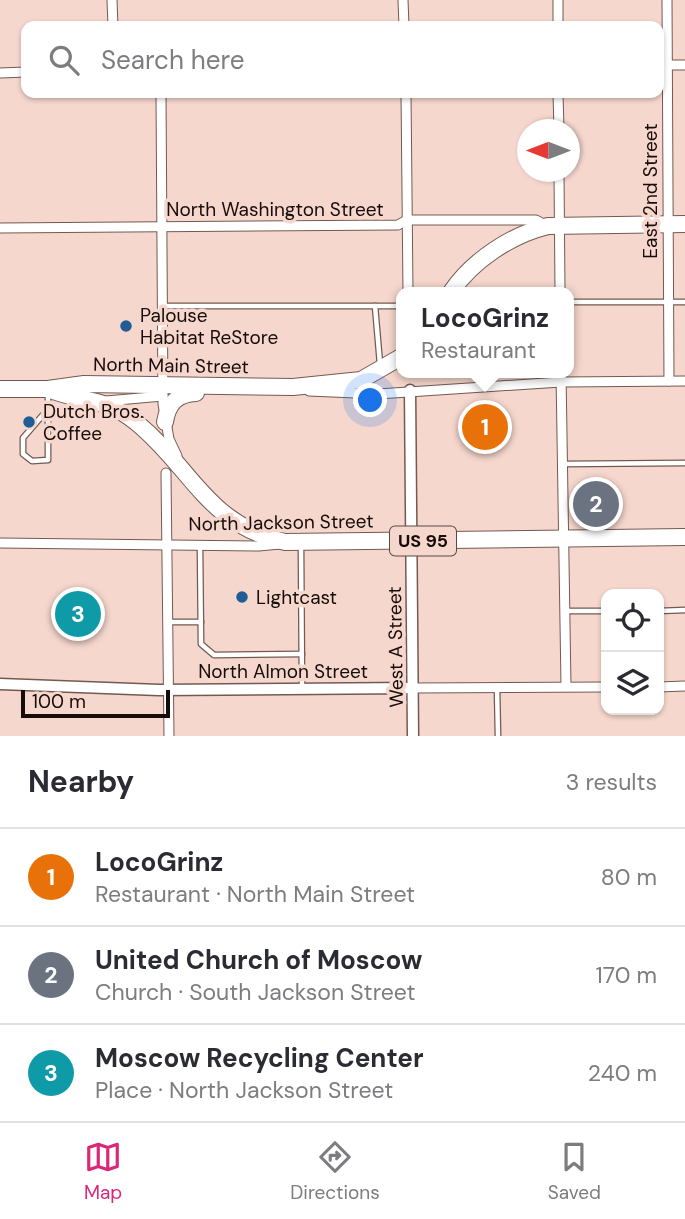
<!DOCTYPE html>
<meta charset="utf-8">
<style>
:root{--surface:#fff;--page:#f7f7f7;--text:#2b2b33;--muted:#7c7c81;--line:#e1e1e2;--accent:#db2777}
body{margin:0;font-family:"DM Sans",sans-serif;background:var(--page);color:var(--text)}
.controls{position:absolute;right:21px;bottom:21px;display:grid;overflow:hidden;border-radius:14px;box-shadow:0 2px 5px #0004}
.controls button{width:63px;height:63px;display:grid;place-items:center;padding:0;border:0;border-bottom:2px solid var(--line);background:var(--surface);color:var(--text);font:35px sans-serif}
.compass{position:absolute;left:517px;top:119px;width:63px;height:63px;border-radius:50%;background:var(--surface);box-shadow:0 2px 5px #0004;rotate:270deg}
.scale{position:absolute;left:21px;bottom:18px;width:149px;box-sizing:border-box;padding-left:7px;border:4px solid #160c09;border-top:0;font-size:19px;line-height:24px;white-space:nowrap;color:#160c09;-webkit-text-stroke:5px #f6d7cd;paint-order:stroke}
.you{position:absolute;left:371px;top:401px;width:24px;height:24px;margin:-18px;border:5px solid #fff;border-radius:50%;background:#1a73e8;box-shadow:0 0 0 10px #1a73e833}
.badge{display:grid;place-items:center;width:46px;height:46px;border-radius:50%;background:var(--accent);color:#fff;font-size:23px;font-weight:700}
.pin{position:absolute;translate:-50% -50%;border:4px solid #fff;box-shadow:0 2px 7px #0006}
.popup{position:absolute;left:396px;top:287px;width:178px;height:91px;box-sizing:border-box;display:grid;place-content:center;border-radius:14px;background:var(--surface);filter:drop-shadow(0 2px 5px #0005);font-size:23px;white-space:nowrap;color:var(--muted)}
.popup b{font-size:26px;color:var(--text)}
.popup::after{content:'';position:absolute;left:50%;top:100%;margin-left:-14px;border:14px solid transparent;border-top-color:var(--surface)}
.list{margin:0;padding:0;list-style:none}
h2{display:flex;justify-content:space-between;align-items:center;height:91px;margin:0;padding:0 28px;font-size:30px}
h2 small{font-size:23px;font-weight:400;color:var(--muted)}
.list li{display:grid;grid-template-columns:46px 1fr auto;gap:21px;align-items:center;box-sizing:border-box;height:98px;padding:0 28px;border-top:2px solid var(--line)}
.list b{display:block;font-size:26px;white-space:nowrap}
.list p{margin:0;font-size:23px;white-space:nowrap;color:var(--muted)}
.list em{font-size:23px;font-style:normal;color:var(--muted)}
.icon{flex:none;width:38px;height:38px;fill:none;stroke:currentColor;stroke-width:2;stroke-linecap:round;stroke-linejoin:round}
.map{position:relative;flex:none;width:685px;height:736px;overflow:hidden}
.search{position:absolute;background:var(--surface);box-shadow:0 2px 5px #0004;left:21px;right:21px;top:21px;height:77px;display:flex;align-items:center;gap:18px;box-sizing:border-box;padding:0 24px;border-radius:14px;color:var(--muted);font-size:26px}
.sheet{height:385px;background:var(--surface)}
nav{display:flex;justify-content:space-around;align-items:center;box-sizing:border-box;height:98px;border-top:2px solid var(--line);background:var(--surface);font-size:19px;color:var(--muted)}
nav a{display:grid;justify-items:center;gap:4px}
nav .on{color:var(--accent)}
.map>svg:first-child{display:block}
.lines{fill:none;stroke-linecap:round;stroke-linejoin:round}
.service-casing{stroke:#735a51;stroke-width:7}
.minor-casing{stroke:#735a51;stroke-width:11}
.tertiary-casing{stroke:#735a51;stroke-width:13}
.trunk-casing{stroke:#735a51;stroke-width:18}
.service{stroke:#fff;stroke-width:4.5}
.minor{stroke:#fff;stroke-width:9}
.tertiary{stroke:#fff;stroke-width:10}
.trunk{stroke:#fff;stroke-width:16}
.poi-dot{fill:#205d94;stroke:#f6d7cd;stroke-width:2.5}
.labels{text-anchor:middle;stroke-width:7;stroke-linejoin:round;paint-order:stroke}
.shield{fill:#f6d7cd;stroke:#594944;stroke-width:2}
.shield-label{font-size:18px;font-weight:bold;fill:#160c09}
.street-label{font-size:19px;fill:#160c09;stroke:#f6d7cd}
.poi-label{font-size:19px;fill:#160c09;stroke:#f6d7cd;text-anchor:start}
</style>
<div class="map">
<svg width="685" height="736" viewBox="0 0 685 736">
<rect width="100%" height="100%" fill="#f6d7cd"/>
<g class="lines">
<g class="service-casing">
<g id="service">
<polyline points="569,302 685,302"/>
<polyline points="164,306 401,306"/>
<polyline points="375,306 380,364"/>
<polyline points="48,393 48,460 32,461 23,454 23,438 48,409"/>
<polyline points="563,464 685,463"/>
<polyline points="200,546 201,644 214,655 302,654"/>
<polyline points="301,546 302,688"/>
<polyline points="566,611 606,611"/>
<polyline points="659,611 685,610"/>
<polyline points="170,622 201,622"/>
<polyline points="497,688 498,736"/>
</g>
</g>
<g class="minor-casing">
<g id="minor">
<polyline points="112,0 113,26"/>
<polyline points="403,0 404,26"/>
<polyline points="558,0 558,26"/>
<polyline points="667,0 669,381"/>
<polyline points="659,65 685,65"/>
<polyline points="0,73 26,72"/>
<polyline points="161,93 163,404 169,439 177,456"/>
<polyline points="406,93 408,292"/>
<polyline points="558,93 559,130"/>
<polyline points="559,172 560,292"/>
<polyline points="0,228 398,225 407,220 536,220 547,226"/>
<polyline points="561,373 566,686"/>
<polyline points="309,391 378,394 561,382 685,381"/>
<polyline points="106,401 163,396"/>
<polyline points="166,473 169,736"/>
<polyline points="0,543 259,546 280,544"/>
<polyline points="659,687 685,686"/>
<polyline points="413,688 606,687"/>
</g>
</g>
<g class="tertiary-casing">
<g id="tertiary">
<polyline points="410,390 413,736"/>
<polyline points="0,684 159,690 413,688"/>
</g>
</g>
<g class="trunk-casing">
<g id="trunk">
<path d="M451 292C473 260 511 235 548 226L685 224"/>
<polyline points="0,389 48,389 84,384 293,387 361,380 401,357"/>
<path d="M48 389C82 403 104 396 137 423 193 469 206 524 285 542L685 537"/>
<path d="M165 422C168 403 177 394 196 393"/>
</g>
</g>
<use href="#service" class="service"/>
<use href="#minor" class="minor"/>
<use href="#tertiary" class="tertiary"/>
<use href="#trunk" class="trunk"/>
</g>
<g class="poi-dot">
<circle cx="126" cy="326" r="7"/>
<circle cx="29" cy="422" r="7"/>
<circle cx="242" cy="597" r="7"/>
</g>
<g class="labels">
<rect class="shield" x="390" y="526.5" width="66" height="29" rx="5"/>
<g class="shield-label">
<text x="423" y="547">US 95</text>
</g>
<g class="street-label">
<text transform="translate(650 191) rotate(-90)" y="7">East 2nd Street</text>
<text x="275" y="216">North Washington Street</text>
<text transform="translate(171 365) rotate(1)" y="7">North Main Street</text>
<text transform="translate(281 522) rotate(-1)" y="7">North Jackson Street</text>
<text transform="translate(395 647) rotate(-91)" y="7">West A Street</text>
<text x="283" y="678">North Almon Street</text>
</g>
<g class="poi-label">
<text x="140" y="322">Palouse<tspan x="140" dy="22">Habitat ReStore</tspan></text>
<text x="43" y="418">Dutch Bros.<tspan x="43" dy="22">Coffee</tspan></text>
<text x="256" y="604">Lightcast</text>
</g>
</g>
</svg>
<div class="controls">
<button><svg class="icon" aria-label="locate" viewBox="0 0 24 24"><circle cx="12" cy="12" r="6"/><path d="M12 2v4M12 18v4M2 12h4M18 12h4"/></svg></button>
<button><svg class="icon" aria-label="layers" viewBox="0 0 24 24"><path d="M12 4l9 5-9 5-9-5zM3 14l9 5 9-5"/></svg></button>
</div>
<svg class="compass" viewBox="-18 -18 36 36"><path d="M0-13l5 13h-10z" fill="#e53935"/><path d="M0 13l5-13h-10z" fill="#7c7c81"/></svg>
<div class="scale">100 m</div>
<div class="you"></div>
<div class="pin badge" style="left:485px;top:427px;background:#e8710a">1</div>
<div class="popup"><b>LocoGrinz</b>Restaurant</div>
<div class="pin badge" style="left:596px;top:504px;background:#6b7280">2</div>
<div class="pin badge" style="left:78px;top:614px;background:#0f9aa8">3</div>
<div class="search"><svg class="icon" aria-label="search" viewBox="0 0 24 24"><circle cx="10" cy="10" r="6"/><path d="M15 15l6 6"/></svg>Search here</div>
</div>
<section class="sheet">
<h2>Nearby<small>3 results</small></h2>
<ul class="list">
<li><span class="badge" style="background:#e8710a">1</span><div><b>LocoGrinz</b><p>Restaurant · North Main Street</p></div><em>80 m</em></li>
<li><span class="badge" style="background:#6b7280">2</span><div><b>United Church of Moscow</b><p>Church · South Jackson Street</p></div><em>170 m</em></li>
<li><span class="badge" style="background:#0f9aa8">3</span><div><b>Moscow Recycling Center</b><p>Place · North Jackson Street</p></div><em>240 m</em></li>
</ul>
</section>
<nav>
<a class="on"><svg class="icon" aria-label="map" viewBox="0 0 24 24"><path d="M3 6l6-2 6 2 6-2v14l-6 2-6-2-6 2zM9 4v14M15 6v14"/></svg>Map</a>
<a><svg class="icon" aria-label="directions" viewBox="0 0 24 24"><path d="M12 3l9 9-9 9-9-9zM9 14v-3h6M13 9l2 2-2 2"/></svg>Directions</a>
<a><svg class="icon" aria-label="saved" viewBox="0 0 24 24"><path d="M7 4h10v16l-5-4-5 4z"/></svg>Saved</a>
</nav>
